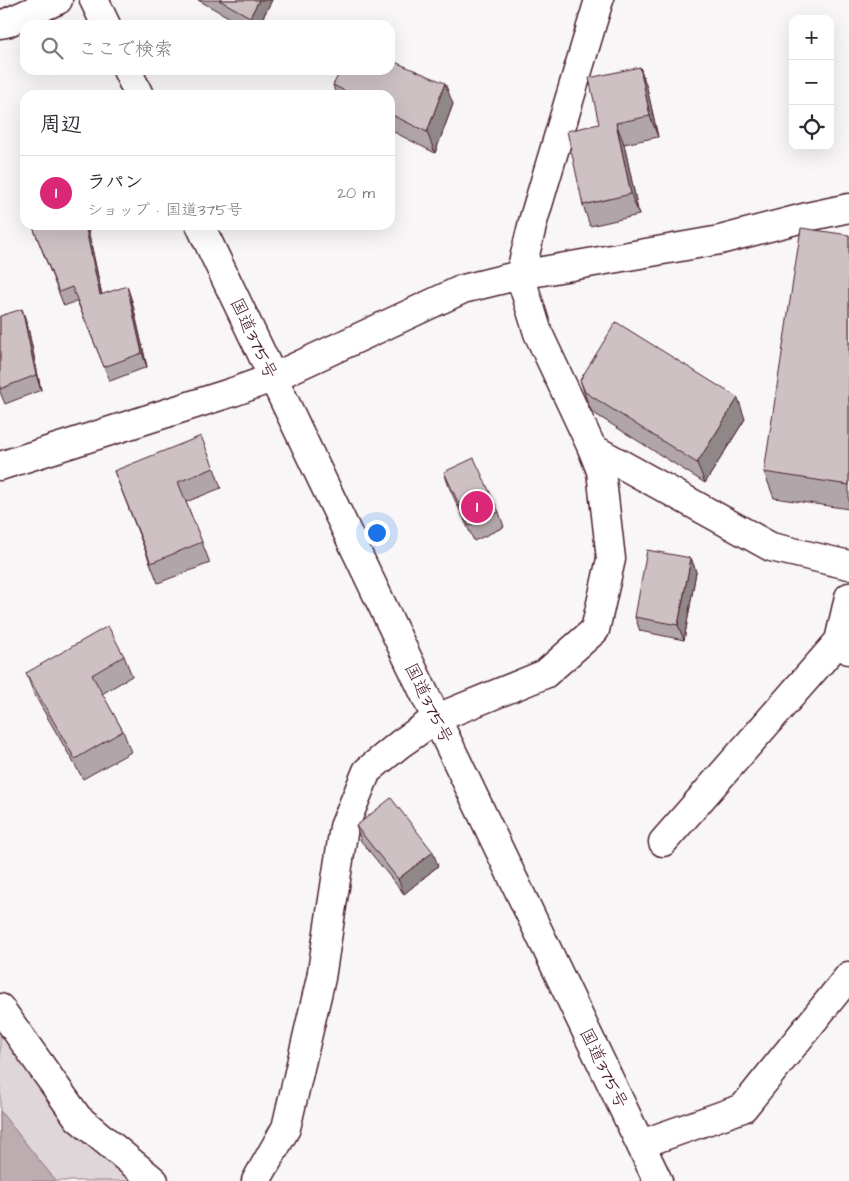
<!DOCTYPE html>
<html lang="ja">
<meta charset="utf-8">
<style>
:root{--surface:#fff;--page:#f2f2f3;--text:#2b2b33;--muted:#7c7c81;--line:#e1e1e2;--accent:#db2777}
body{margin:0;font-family:"Architects Daughter","Klee One",sans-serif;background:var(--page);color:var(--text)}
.controls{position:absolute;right:15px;top:15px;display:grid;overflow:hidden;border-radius:10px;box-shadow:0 5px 20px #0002}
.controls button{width:45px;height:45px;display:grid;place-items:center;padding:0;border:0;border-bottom:1px solid var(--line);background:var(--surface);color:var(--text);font:25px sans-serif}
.you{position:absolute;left:376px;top:532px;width:18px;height:18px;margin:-12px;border:4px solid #fff;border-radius:50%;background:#1a73e8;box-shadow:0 0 0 8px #1a73e833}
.badge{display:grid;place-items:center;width:32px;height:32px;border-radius:50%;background:var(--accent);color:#fff;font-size:16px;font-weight:700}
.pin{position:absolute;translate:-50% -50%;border:2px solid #fff;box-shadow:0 1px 5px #0006}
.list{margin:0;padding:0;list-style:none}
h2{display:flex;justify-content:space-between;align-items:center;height:65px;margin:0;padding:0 20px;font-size:21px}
h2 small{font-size:16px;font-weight:400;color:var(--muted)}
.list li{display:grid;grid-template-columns:32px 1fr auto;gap:15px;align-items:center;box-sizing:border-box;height:75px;padding:0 20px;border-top:1px solid var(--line)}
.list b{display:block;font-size:19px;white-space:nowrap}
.list p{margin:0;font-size:16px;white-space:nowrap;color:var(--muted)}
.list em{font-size:16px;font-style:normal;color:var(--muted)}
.icon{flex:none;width:28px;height:28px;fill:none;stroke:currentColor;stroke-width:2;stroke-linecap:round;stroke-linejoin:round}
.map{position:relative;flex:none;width:849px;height:1181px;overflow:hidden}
.search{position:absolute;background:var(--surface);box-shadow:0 5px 20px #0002;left:20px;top:20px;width:375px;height:55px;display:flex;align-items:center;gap:12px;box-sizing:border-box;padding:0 18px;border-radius:15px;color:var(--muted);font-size:19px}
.panel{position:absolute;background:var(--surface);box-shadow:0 5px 20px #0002;left:20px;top:90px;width:375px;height:140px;border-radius:15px}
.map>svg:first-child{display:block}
.green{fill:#ded6d9;stroke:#947a82}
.water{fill:#bdadb0;stroke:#8f747b}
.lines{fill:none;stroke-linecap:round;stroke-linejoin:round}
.minor-casing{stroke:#4a1f2b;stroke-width:31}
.tertiary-casing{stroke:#4a1f2b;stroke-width:31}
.trunk-casing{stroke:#4a1f2b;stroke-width:31}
.minor{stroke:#fff;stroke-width:28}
.tertiary{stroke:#fff;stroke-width:28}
.trunk{stroke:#fff;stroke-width:28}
.wall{fill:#b0a6a9;stroke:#4a1f2b}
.shaded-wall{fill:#908789;stroke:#4a1f2b}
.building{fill:#cdc1c4;stroke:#4a1f2b}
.labels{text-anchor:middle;stroke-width:4;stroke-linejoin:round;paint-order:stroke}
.street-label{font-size:18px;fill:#4a1f2b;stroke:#fff}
</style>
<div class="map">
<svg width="849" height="1181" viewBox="0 0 849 1181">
<rect width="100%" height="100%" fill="#f8f6f7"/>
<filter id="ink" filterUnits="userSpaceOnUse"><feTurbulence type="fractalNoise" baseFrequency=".02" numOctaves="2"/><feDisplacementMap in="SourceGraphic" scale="10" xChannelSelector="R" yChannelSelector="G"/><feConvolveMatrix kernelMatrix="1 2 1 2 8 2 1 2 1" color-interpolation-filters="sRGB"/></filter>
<g filter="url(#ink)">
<polygon class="green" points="0,1017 154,1181 0,1181"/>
<polygon class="water" points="0,1111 56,1181 0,1181"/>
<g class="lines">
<g class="minor-casing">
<g id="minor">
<polyline points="0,24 6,23 58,0"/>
<polyline points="592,448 771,547 849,565"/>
<polyline points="0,466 233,392 272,378 463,289 520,275"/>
<polyline points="849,597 839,641 849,650"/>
<polyline points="663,842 839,641"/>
<polyline points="641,1144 743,1108 849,976"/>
</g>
</g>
<g class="tertiary-casing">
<g id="tertiary">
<polyline points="520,275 720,240 807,217 849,208"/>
<polyline points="0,1008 78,1118 154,1181"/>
<polyline points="256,1181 286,1128 321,978 344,827 367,771 400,744 437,718 545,674 595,630 611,559 601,471 592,448 538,333 520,275 534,218 599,0"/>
</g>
</g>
<g class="trunk-casing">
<g id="trunk">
<polyline points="94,0 106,25"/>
<polyline points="127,70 139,95"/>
<polyline points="200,225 658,1181"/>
</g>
</g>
<use href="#minor" class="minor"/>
<use href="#tertiary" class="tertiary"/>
<use href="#trunk" class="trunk"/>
</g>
<g class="wall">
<polygon points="198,0 272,0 259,25 243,25"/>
<polygon points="640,67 647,88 658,137 624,144 639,215 590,226 583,205"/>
<polygon points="333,85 453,104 435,153 390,130 390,95 336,95"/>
<polygon points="38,225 87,225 102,295 132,301 147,367 110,381 77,301 64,306 33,227"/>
<polygon points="849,235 849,509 774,498 764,472"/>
<polygon points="0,316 27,323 41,390 5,404 0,392"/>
<polygon points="580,380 745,419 705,483 592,412 587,401"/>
<polygon points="214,468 221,488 186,502 210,563 158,583 114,471"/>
<polygon points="444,472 499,512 504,527 474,541 449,487"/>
<polygon points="691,558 696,572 684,640 640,631 635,617"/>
<polygon points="124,656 132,676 102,694 123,731 131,752 83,779 34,694 26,673"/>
<polygon points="356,826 438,866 404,894 361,841"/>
</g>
<g class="shaded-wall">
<polygon points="259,0 272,0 259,25 253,25 250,17"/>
<polygon points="640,67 647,88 658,137 650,116"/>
<polygon points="445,83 453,104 435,153 427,132"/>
<polygon points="616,123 624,144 639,215 631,194"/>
<polygon points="85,225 87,225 105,310 100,295"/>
<polygon points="127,286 132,301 147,367 142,353"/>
<polygon points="22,309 27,323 41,390 36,375"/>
<polygon points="738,398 745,419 705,483 697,463"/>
<polygon points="691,558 696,572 684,640 678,625"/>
<polygon points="433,852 438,866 404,894 398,879"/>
</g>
<g class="building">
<polygon points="219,0 259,0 250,17"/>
<polygon points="390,60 445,83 427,132 390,114 390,95 353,95 333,85 341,70 390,70"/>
<polygon points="640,67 650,116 616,123 631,194 583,205 567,131 599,124 589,78"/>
<polygon points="38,225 85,225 100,295 127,286 142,353 104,367 72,287 59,292 33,227"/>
<polygon points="801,228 849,235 849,485 764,472"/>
<polygon points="22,309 36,375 0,389 0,316"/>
<polygon points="616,322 738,398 697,463 585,392 580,380"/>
<polygon points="201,436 214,468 178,482 202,542 151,563 114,471"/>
<polygon points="474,458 499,512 469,526 444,472"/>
<polygon points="647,550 691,558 678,625 635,617"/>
<polygon points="108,626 124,656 92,675 123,731 75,759 26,673"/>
<polygon points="391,798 433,852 398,879 356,826"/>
</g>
</g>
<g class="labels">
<g class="street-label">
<text transform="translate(254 338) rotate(65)" y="6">国道375号</text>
<text transform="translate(429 703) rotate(64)" y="6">国道375号</text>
<text transform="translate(604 1068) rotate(64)" y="6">国道375号</text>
</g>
</g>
</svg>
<div class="controls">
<button>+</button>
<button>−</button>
<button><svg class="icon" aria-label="locate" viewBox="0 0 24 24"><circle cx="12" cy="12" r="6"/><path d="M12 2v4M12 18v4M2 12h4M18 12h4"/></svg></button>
</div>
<div class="you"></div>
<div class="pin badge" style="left:477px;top:507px">1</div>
<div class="search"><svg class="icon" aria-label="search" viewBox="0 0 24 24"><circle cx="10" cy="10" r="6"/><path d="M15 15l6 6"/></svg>ここで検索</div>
<section class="panel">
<h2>周辺<small></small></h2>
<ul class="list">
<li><span class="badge">1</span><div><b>ラパン</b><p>ショップ · 国道375号</p></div><em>20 m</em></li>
</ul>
</section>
</div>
